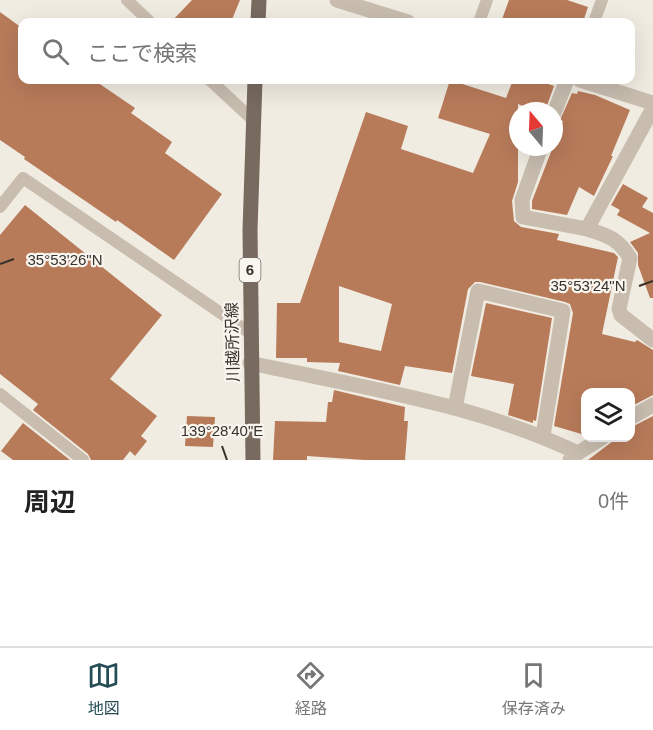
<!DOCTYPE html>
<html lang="ja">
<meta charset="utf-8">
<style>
:root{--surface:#fff;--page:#f6f6f6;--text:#222;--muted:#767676;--line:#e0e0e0;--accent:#264d55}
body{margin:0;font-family:Helvetica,"Noto Sans JP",sans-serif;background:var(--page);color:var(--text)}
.controls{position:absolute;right:18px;bottom:18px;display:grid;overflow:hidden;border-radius:12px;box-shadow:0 6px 24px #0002}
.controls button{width:54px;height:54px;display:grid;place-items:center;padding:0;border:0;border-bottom:2px solid var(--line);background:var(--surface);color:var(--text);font:30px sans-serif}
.compass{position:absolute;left:509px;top:102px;width:54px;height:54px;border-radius:50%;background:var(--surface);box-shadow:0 6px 24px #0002;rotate:341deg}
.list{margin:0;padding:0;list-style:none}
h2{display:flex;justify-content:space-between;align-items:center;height:78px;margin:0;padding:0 24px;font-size:26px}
h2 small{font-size:20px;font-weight:400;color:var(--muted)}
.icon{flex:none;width:33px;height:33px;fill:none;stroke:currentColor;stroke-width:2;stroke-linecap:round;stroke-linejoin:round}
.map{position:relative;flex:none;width:653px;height:460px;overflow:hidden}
.search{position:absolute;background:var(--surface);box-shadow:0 6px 24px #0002;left:18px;right:18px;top:18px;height:66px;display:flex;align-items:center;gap:15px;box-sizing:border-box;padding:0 21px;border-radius:12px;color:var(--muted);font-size:22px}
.sheet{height:186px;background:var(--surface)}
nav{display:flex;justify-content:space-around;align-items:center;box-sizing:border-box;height:84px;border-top:2px solid var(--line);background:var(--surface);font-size:16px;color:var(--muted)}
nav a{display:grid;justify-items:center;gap:3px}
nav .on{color:var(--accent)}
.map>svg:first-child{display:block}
.building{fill:#b87b5a;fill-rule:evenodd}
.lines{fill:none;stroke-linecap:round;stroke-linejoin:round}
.service{stroke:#c8bdaf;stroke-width:12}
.minor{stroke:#c8bdaf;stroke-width:15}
.primary{stroke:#786a5f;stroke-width:15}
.ticks{fill:none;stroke:#38312c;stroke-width:2}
.labels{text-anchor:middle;stroke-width:4.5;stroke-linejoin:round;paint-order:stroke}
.shield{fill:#f9f5ef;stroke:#726c66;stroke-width:1.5}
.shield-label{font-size:15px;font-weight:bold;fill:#38312c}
.street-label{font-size:16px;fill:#38312c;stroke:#f9f5ef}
.ticks-label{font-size:15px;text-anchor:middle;fill:#38312c;stroke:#f9f5ef;stroke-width:4.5;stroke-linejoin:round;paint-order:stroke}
</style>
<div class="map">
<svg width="653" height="460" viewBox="0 0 653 460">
<rect width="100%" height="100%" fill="#f1ece2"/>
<g class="building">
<polygon points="192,0 240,0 231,22 171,22"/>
<polygon points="509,0 567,0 588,7 583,22 501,22"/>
<polygon points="0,12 22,28 22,80 94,80 135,108 131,113 172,142 165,153 222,194 174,260 117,220 116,222 24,159 25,157 0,140"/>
<path d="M450 80 506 98 513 80H537L554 86 545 111H535L518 104V182L512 201 514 221 521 227 559 234 557 240 614 253 618 257 602 334 635 342 637 340 653 350V395L630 407V393H585V435L554 426 573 313 570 304 565 302 480 282H475L468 289 452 373 405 366 400 385 338 371 340 363 307 362V358H276L277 303H300L366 112 408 126 401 149 473 173 490 134 438 118ZM339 286 392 304 381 351 339 342Z"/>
<polygon points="578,91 595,95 630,110 611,156 613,156 594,196 579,187 567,215 532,209 532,201 563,121 560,120 572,93 577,94"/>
<polygon points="623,184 648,198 642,207 653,213 653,298 650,298 638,265 638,253 630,242 650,233 617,215 620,210 611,205"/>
<polygon points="25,205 162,315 110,379 157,416 141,436 147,441 135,456 130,451 123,460 91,460 88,454 33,410 38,404 0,374 0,235"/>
<polygon points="486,303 552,318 536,421 533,420 533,423 508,415 514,384 471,376"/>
<polygon points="334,390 405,407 404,421 408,421 405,460 364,460 307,456 307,460 273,460 275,421 326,422 328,402 332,402"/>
<polygon points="187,416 215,417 213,447 185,446"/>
<polygon points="653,416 653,460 588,460 617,438 630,438 630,428"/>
<polygon points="23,423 70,460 13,460 1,451"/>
</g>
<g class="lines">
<g class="service">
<polyline points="127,0 150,22"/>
<polyline points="479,22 487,0"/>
<polyline points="594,22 602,0"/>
<polyline points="210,80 254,121"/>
<polyline points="0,207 23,178 250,333"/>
<polyline points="0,394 83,460"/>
</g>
<g class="minor">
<polyline points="337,0 408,22"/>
<polyline points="580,80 653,103"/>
<polyline points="554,113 567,80"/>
<polyline points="541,147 522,200 523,217 587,229 653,108"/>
<path d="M587 229C608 236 618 238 630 258L619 309 621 315 653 340"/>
<path d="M250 363C361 387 476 404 578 453L570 460"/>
<polyline points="455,408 478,291 563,311 543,436"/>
<polyline points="630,418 653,405"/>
<polyline points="578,453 602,438"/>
</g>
<g class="primary">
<polyline points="258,22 259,0"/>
<polyline points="253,460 250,230 255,80"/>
</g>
</g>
<path class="ticks" d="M0 264 14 259M639 286 653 281M222 446 227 460"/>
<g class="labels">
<rect class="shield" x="239.5" y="258" width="21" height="24" rx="4.5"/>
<g class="shield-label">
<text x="250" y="275">6</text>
</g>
<g class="street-label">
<text transform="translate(232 342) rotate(-91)" y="6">川越所沢線</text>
</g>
</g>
<g class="ticks-label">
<text x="65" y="265">35°53'26"N</text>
<text x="588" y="291">35°53'24"N</text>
<text x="222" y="436">139°28'40"E</text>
</g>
</svg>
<div class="controls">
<button><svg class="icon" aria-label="layers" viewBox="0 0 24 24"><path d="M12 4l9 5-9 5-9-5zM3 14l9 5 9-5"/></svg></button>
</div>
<svg class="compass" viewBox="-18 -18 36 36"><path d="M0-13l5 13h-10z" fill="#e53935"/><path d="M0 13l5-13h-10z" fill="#767676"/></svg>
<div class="search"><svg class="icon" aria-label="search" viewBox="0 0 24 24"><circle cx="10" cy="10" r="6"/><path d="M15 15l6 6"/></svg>ここで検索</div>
</div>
<section class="sheet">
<h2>周辺<small>0件</small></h2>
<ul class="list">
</ul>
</section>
<nav>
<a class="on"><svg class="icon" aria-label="map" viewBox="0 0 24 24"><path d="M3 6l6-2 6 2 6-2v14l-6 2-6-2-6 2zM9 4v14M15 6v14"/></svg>地図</a>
<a><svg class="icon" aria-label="directions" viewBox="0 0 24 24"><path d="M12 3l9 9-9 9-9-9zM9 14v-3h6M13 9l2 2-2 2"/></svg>経路</a>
<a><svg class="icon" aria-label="saved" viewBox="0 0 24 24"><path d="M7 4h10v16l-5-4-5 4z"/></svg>保存済み</a>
</nav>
